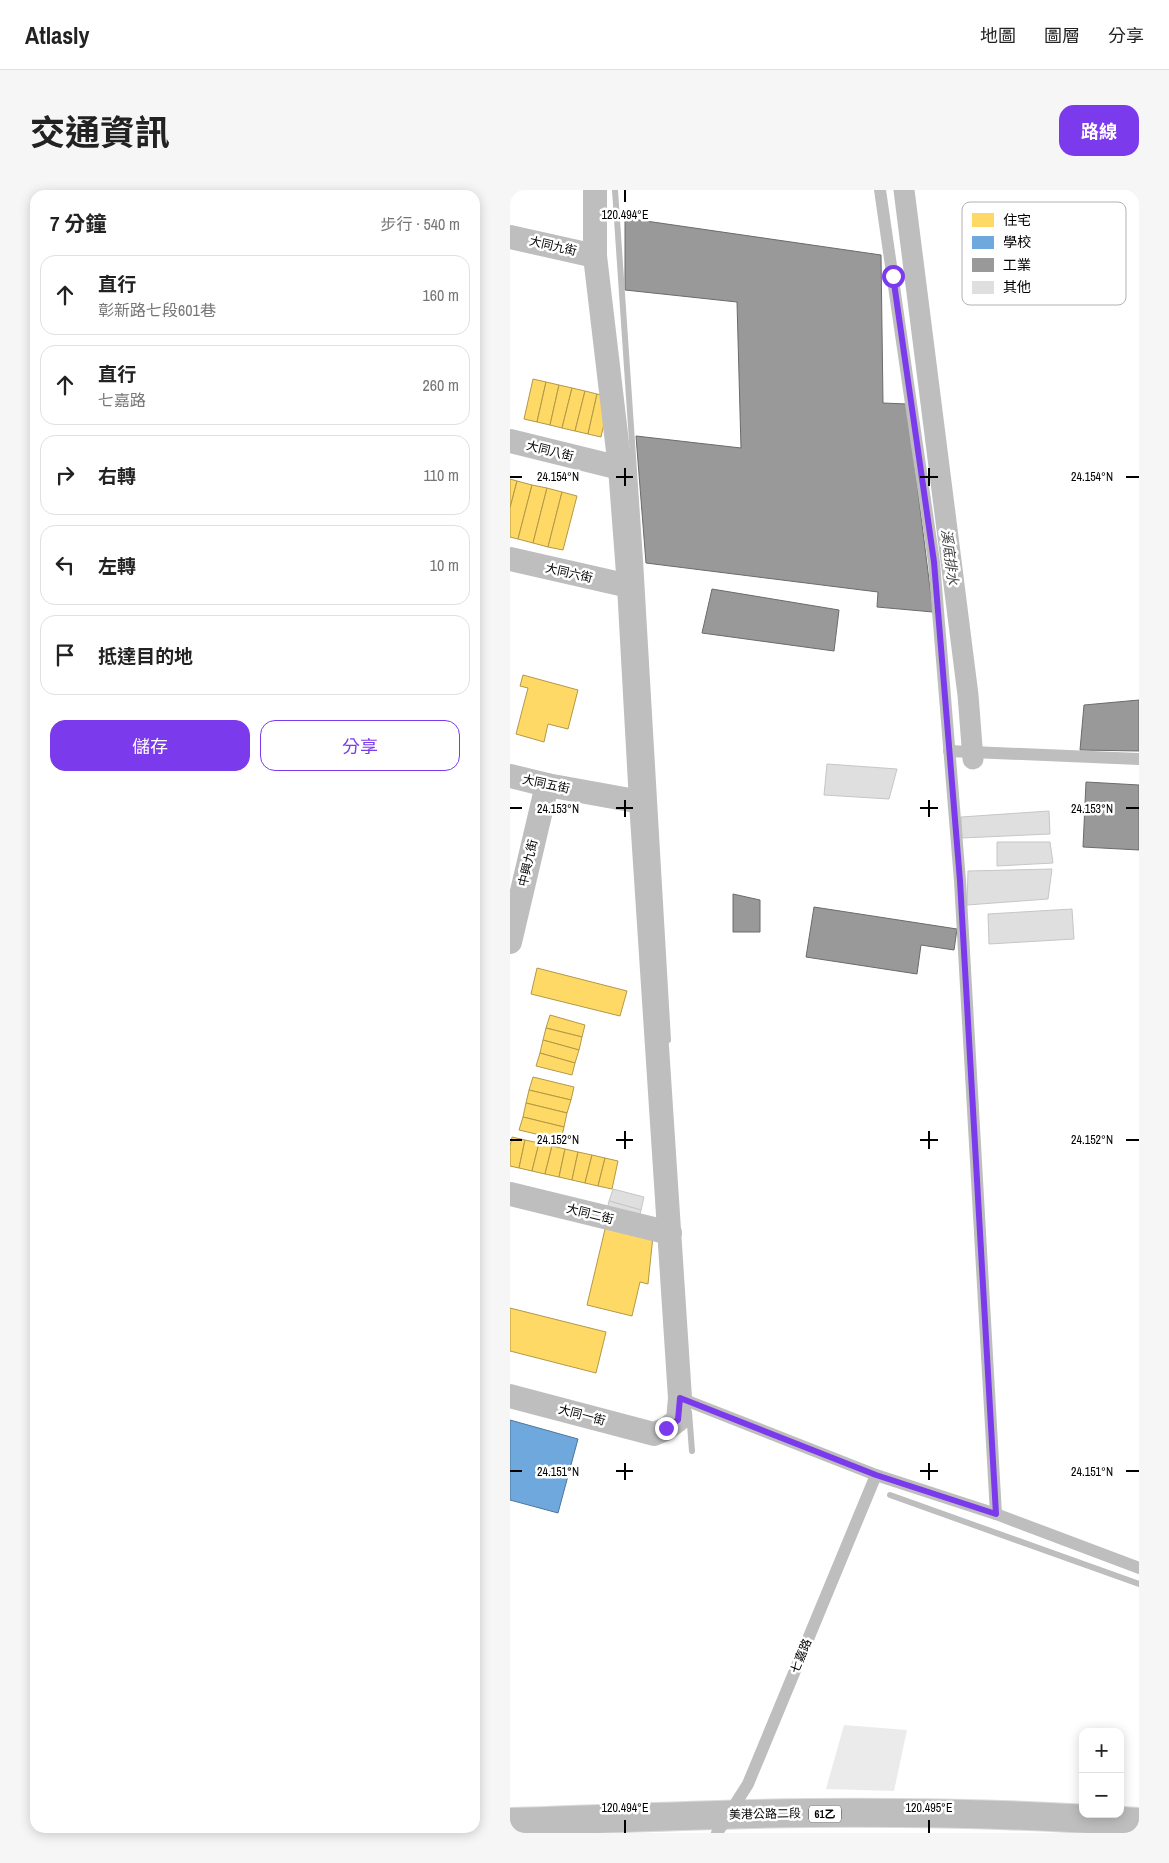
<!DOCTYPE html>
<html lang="zh-TW">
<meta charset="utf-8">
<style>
:root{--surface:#fff;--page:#f6f6f6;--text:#222;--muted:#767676;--line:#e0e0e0;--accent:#7c3aed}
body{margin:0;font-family:"Archivo Narrow","Noto Sans TC",sans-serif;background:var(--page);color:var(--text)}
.controls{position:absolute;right:15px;bottom:15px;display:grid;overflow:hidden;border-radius:10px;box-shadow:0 2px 12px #0003}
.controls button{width:45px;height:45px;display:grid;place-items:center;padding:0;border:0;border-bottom:1px solid var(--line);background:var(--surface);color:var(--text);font:25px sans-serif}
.stop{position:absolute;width:15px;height:15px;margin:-11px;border:4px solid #7c3aed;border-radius:50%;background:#fff}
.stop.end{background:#7c3aed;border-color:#fff;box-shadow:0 1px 5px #0008}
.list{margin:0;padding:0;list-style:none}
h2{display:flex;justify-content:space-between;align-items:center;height:65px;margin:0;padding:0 20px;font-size:21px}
h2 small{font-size:16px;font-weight:400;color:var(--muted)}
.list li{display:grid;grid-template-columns:32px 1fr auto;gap:15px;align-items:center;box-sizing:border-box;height:80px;margin:0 10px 10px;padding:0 10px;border:1px solid var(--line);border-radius:15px}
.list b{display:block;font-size:19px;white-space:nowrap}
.list p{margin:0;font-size:16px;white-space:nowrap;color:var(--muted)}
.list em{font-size:16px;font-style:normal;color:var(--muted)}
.actions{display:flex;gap:10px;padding:15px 20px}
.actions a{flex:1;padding:11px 0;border:1px solid var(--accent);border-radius:15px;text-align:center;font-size:18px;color:var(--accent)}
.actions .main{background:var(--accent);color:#fff}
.icon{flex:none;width:28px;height:28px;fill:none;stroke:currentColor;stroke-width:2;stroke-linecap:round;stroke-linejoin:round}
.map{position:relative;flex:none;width:629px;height:1643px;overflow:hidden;border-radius:15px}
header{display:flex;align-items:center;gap:30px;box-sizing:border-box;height:70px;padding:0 25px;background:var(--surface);border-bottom:1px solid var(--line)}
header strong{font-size:24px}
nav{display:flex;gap:28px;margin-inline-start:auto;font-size:18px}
.intro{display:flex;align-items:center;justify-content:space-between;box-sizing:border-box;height:120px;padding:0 30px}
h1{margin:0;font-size:35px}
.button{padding:12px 22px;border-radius:15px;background:var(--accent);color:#fff;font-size:18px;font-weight:700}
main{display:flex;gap:30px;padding:0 30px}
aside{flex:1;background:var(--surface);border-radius:15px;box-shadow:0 2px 12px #0003}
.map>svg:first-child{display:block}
.green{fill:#ebebeb}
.homes{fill:#ffd966;stroke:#b29847}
.schools{fill:#6fa8dc;stroke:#4e769a}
.industry{fill:#999;stroke:#6b6b6b}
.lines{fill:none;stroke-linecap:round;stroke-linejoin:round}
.stream{stroke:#bebebe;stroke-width:6}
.canal{stroke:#bebebe;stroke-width:21}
.building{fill:#dfdfdf;stroke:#c6c6c6}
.primary-casing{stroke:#dbdbdb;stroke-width:30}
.lane{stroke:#bebebe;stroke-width:12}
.street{stroke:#bebebe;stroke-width:24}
.primary{stroke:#bebebe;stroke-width:28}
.route{stroke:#7c3aed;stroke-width:6}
.ticks{fill:none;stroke:#000;stroke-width:2}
.labels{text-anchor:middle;stroke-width:5;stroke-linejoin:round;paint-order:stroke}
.shield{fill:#fff;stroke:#4c4c4c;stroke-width:1}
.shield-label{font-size:11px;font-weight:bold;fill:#000}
.street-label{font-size:12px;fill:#000;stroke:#fff}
.water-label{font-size:14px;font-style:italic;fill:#434343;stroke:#fff}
.key{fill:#fff;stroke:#b2b2b2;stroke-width:1}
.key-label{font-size:14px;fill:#000}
.ticks-label{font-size:12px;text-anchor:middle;fill:#000;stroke:#fff;stroke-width:5;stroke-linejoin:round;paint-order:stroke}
</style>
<header>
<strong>Atlasly</strong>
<nav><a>地圖</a><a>圖層</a><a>分享</a></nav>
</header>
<div class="intro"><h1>交通資訊</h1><a class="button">路線</a></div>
<main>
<aside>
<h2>7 分鐘<small>步行 · 540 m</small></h2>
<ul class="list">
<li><svg class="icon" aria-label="ahead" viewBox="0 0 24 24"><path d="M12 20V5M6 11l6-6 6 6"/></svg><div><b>直行</b><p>彰新路七段601巷</p></div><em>160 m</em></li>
<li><svg class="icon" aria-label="ahead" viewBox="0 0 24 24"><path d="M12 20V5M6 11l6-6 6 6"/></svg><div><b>直行</b><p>七嘉路</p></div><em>260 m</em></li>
<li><svg class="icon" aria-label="right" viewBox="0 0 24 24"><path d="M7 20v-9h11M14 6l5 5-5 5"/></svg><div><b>右轉</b></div><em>110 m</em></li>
<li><svg class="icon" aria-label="left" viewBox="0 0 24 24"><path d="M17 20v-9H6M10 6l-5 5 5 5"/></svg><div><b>左轉</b></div><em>10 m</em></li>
<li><svg class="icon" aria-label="arrive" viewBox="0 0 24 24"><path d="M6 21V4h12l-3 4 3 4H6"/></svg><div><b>抵達目的地</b></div></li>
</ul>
<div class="actions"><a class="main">儲存</a><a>分享</a></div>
</aside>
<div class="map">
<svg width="629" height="1643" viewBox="0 0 629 1643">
<rect width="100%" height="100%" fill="#fff"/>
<polygon class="green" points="334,1535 397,1540 384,1601 316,1599"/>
<g class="homes">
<polygon points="23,189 36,192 27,232 14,229"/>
<polygon points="36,192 49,195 40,235 27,232"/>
<polygon points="49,195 62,198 52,238 40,235"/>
<polygon points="62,198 75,201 65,241 52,238"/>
<polygon points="75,201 87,204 78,244 65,241"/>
<polygon points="87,204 100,207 91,247 78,244"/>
<polygon points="0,289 7,291 0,318"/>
<polygon points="7,291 22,295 8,349 0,347 0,318"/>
<polygon points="22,295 37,298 23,353 8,349"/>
<polygon points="37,298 52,302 38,357 23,353"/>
<polygon points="52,302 67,306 53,360 38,357"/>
<polygon points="13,485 68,500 58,539 38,534 34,552 6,544 18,498 10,496"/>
<polygon points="27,778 117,801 110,826 21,804"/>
<polygon points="40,825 75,835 72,847 36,838"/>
<polygon points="36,838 72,847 69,860 33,850"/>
<polygon points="33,850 69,860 65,873 30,863"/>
<polygon points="30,863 65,873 62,885 26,876"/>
<polygon points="23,887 64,897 61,910 19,900"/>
<polygon points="19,900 61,910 57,923 16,913"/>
<polygon points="16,913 57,923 54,937 13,927"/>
<polygon points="13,927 54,937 51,950 9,940"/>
<polygon points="2,947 15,950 9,978 0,976 0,956"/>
<polygon points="15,950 29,953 22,981 9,978"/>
<polygon points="29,953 42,956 35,984 22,981"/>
<polygon points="42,956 55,959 49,987 35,984"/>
<polygon points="55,959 68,962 62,990 49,987"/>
<polygon points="68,962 82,965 75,993 62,990"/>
<polygon points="82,965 95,968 88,996 75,993"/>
<polygon points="95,968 108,971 102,999 88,996"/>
<polygon points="96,1035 143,1046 138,1094 130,1092 122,1126 77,1115"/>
<polygon points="0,1118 96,1142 86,1183 0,1161"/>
</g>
<polygon class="schools" points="0,1230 68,1249 48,1323 0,1310"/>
<g class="industry">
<polygon points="115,28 371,65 373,213 397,214 423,422 367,417 368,402 136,373 126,246 231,258 227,112 115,100"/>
<polygon points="202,399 329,420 324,461 192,443"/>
<polygon points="629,510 629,561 570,560 574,515"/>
<polygon points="576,592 629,595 629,660 573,657"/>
<polygon points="223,704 250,710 250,742 223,742"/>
<polygon points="304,717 447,739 444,760 411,755 407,784 296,767"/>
</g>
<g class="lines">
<g class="stream">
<polyline points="105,0 130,370 158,850"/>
<polyline points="179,1222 182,1261"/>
<polyline points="380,1305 629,1394"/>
</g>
<polyline class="canal" points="394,0 458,505 463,569"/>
</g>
<g class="building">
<polygon points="317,574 387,579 379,609 314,605"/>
<polygon points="539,621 540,644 452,648 451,627"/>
<polygon points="487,652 540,652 543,673 487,676"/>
<polygon points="542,679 538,709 457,715 458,681"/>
<polygon points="562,719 564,749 479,754 478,724"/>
<polygon points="103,999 134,1007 131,1020 99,1011"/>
<polygon points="99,1011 131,1020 128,1033 96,1024"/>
</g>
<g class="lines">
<g class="primary-casing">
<path id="primary" d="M0 1632C130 1628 260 1621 390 1623 470 1623 550 1627 629 1632"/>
</g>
<g class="lane">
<polyline points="370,0 424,372 450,691 486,1324"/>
<polyline points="439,561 629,569"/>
<polyline points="170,1208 366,1285 486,1324 629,1378"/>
<polyline points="207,1643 238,1594 366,1285"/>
</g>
<g class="street">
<polyline points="0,47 85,66"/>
<polyline points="0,251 110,278"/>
<polyline points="0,369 119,396"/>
<polyline points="0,586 37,595 131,612"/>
<polyline points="0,752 37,595"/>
<polyline points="0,1004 160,1043"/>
<polyline points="0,1206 144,1244 156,1239 168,1230 170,1208 131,612 119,396 110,278 85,66 85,0"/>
</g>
<use href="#primary" class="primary"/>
</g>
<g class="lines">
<polyline class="route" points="156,1238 168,1230 170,1208 366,1285 486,1324 450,691 424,372 383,86"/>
</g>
<path class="ticks" d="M115 0V12M115 278V296M419 278V296M0 287H12M106 287H123M410 287H428M616 287H629M115 610V627M419 610V627M0 618H12M106 618H123M410 618H428M616 618H629M115 941V959M419 941V959M0 950H12M106 950H123M410 950H428M616 950H629M115 1273V1290M419 1273V1290M0 1281H12M106 1281H123M410 1281H428M616 1281H629M115 1630V1643M419 1630V1643"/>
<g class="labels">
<rect class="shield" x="299" y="1615.5" width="32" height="17" rx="4"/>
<g class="shield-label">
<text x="315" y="1628">61乙</text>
</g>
<g class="street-label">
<text transform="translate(43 56) rotate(13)" y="4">大同九街</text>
<text transform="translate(40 261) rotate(14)" y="4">大同八街</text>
<text transform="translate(59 383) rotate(13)" y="4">大同六街</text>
<text transform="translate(36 594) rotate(12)" y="4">大同五街</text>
<text transform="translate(18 673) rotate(-77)" y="4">中興九街</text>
<text transform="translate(80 1024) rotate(14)" y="4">大同二街</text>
<text transform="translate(72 1225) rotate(15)" y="4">大同一街</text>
<text transform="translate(291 1466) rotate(-68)" y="4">七嘉路</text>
<text transform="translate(255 1624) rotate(-1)" y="4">美港公路二段</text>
</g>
<g class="water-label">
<text transform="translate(440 367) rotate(83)" y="5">溪底排水</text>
</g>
</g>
<rect x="452" y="12" width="164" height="103" rx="8" class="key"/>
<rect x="462" y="23" width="22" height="14" fill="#ffd966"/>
<rect x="462" y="46" width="22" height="13" fill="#6fa8dc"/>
<rect x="462" y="68" width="22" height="14" fill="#999"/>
<rect x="462" y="91" width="22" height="13" fill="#dfdfdf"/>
<g class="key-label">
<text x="493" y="35">住宅</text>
<text x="493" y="57">學校</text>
<text x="493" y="80">工業</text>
<text x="493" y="102">其他</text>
</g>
<g class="ticks-label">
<text x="115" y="29">120.494°E</text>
<text x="48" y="291">24.154°N</text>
<text x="582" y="291">24.154°N</text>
<text x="48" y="623">24.153°N</text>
<text x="582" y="623">24.153°N</text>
<text x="48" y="954">24.152°N</text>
<text x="582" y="954">24.152°N</text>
<text x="48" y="1286">24.151°N</text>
<text x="582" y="1286">24.151°N</text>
<text x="115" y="1622">120.494°E</text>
<text x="419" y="1622">120.495°E</text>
</g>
</svg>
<div class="controls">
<button>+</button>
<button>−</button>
</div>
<div class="stop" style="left:383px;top:86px"></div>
<div class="stop end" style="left:156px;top:1238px"></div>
</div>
</main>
